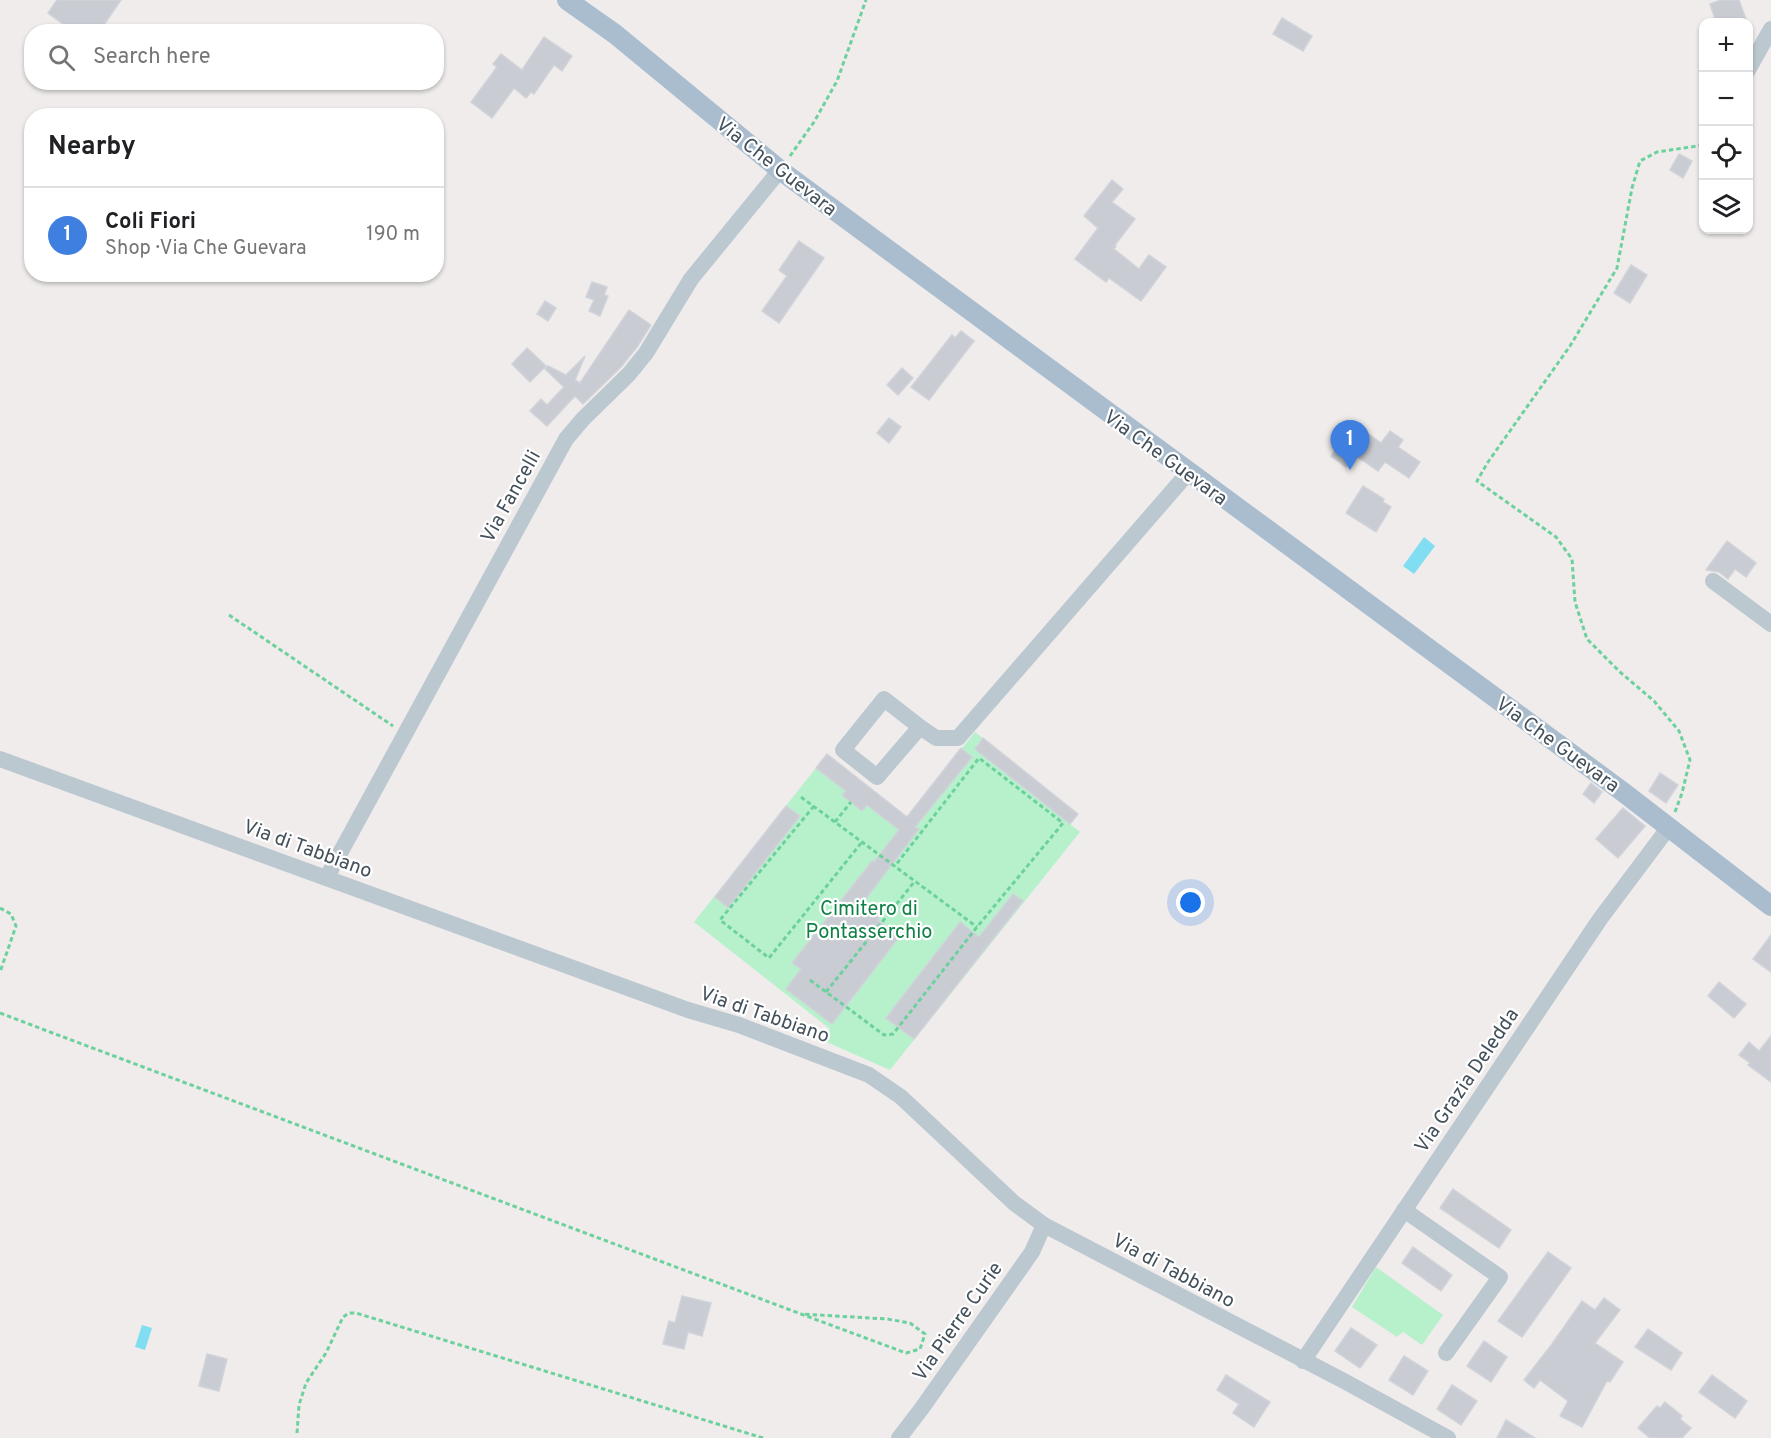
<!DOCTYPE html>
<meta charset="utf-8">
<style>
:root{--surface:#fff;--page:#f2f2f2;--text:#202124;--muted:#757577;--line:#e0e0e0;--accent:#111827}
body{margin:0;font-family:Overpass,sans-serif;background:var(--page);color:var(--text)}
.controls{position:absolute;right:18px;top:18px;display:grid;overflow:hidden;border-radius:12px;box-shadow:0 2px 4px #0004}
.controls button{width:54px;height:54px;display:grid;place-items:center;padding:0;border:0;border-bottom:2px solid var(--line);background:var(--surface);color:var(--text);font:30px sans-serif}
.you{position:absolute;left:1191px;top:903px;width:21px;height:21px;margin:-15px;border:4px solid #fff;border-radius:50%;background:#1a73e8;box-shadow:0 0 0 9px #1a73e833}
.badge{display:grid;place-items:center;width:39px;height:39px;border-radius:50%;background:var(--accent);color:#fff;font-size:20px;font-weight:700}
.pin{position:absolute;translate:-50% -50px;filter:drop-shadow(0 2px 3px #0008)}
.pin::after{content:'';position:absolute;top:32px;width:21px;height:18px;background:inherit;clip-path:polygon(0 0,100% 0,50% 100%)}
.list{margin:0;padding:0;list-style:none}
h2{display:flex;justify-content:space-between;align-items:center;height:78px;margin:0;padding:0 24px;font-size:26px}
h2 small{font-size:20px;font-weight:400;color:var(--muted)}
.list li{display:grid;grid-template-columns:39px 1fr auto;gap:18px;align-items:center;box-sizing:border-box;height:96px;padding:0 24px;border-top:2px solid var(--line)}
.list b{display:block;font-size:22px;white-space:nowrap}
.list p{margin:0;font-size:20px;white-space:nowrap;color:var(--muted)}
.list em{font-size:20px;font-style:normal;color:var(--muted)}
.icon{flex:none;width:33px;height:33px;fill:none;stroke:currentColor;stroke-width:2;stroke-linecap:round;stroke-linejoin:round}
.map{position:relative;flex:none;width:1771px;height:1438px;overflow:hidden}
.search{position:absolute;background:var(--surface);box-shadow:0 2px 4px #0004;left:24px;top:24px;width:420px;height:66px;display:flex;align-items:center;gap:15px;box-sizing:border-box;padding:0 21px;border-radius:24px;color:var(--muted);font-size:22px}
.panel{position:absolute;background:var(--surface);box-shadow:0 2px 4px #0004;left:24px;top:108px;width:420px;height:174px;border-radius:24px}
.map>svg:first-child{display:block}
.green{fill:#b7f1cc}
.water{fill:#81ddf1}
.building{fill:#c9ccd2;stroke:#d0d3d9;stroke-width:1.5}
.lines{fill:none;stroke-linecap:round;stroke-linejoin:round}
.path{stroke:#6dd19d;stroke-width:3;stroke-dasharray:4.5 3;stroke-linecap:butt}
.minor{stroke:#bcc8d0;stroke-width:16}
.major{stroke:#aabdce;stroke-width:20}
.labels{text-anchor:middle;stroke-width:4.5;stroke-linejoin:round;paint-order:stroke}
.street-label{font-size:20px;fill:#44515b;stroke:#fff}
.park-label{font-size:20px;fill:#108146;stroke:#fff}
</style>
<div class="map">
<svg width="1771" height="1438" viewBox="0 0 1771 1438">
<rect width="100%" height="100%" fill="#f0ecec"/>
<g class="green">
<polygon points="975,732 1078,814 1070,824 1080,832 890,1070 822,1040 830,1029 694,922 827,754 907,817"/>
<polygon points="1376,1267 1443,1315 1422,1345 1403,1332 1397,1337 1352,1307"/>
</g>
<g class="water">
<polygon points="1424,537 1435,546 1414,574 1403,566"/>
<polygon points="142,1325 152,1328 145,1350 135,1347"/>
</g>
<g class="building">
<polygon points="57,0 121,0 99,32 74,32 48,13"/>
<polygon points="1721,0 1739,0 1747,22 1716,22 1710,4"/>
<polygon points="1282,18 1312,36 1303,51 1273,34"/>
<polygon points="544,37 572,56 562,71 554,65 534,94 531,92 526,98 514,88 492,118 471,102 497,67 493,64 501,54 522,70"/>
<polygon points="1679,154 1692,161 1683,178 1670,170"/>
<polygon points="1112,180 1123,189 1112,202 1135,219 1115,245 1116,246 1114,249 1139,269 1149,255 1166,267 1141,301 1109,278 1106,282 1075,259 1098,228 1084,216"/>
<polygon points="799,241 824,258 779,323 762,311 787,276 779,270"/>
<polygon points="1631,265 1647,275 1630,303 1614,293"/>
<polygon points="592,282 607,287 604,295 608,296 600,316 589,311 594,300 586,297"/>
<polygon points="545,301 556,308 548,321 537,314"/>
<polygon points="629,310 651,325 637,347 621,367 583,404 575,396 547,426 530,411 541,399 547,405 564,387 545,369 548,366 566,375 585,356 575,380 580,383"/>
<polygon points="961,331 974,341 929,400 911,387 952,335 955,338"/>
<polygon points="527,348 546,366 530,382 512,364"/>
<polygon points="902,368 913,378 898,395 887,385"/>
<polygon points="889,418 901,427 889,443 877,433"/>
<polygon points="1355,424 1381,443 1390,431 1403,440 1398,447 1420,462 1409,478 1385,462 1378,471 1355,455 1346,467 1331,456"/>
<polygon points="1363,486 1384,499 1383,502 1391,507 1376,532 1346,513"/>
<polygon points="1727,541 1756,563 1746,577 1735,569 1728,579 1719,572 1706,570"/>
<polygon points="983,738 1078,814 1070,824 975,749"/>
<polygon points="961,748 972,757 915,827 919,829 864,901 882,914 878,920 899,937 832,1024 786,989 801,969 792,963 872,861 874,862 899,830 867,805 862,811 842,795 846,791 816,768 827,754 907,817"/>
<polygon points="1660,773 1678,785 1666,803 1649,791"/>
<polygon points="1591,783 1602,792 1594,803 1583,794"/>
<polygon points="786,806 800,816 728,908 715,897"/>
<polygon points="1623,808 1645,826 1618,858 1596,839"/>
<polygon points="1013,894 1023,901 914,1039 886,1018 960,922 979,937"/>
<polygon points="1771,935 1771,972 1753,959"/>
<polygon points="1719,982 1746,1004 1734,1018 1708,996"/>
<polygon points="1771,1036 1771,1082 1748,1065 1750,1063 1739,1055 1749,1042 1759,1051"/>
<polygon points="1453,1189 1511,1230 1499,1248 1440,1208"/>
<polygon points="1413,1247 1452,1275 1441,1291 1402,1263"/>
<polygon points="1548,1252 1571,1268 1522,1337 1498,1321"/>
<polygon points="682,1296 711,1303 702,1336 688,1332 684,1349 663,1344 669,1321 675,1323"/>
<polygon points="1604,1298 1620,1310 1595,1343 1623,1362 1610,1382 1607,1381 1582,1427 1560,1416 1568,1401 1540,1380 1534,1388 1524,1380 1552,1344 1582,1301 1595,1310"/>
<polygon points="1351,1328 1377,1345 1360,1368 1335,1351"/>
<polygon points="1648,1329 1682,1353 1671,1370 1635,1347"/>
<polygon points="1484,1341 1507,1357 1491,1382 1467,1366"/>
<polygon points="207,1354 227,1359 219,1391 199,1386"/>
<polygon points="1404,1356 1428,1371 1413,1395 1389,1380"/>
<polygon points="1226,1375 1270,1402 1254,1427 1233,1413 1239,1404 1217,1390"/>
<polygon points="1712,1375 1747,1401 1735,1418 1699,1392"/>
<polygon points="1452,1385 1477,1401 1461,1425 1437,1409"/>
<polygon points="1665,1402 1682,1416 1680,1419 1691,1428 1682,1438 1650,1438 1638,1428 1657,1406 1660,1408"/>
<polygon points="1506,1420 1535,1438 1497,1438"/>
</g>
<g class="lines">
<g class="path">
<polyline points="790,156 814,122 837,81 866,0"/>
<polyline points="229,615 393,726"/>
<polyline points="801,797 977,927"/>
<polyline points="814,806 720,920 769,958 862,842"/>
<polyline points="1675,812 1682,793 1690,760 1679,731 1654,701 1620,672 1587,639 1575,602 1572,559 1556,537 1477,481 1488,462 1570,346 1617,268 1632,188 1640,161 1657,152 1704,145"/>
<polyline points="835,822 851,802"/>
<polyline points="0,908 11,914 16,926 0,972"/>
<polyline points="810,980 884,1035 893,1034 977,927 1063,823 979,758 895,866"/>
<polyline points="826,992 915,881"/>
<polyline points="0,1013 50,1032 801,1314 906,1353 920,1349 925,1334 910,1323 887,1319 801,1314"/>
<polyline points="297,1433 299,1405 306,1383 326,1353 343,1317 349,1313 356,1313 763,1438"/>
</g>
<g class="minor">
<polyline points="1748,70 1771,29"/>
<polyline points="1713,581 1771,624"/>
<polyline points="920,727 884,699 843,750 877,777 920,727 936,738 958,738 1188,473"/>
<polyline points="0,759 688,1010 739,1025 869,1075 901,1097 1014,1203 1044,1225 1344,1381 1448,1438"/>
<polyline points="327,877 566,439 583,419 629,374 646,353 691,279 780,170"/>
<polyline points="1404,1210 1500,1277 1446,1353"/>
<polyline points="1303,1361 1600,919 1669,827"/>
<polyline points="899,1438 922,1408 1032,1252 1044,1225"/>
</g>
<polyline class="major" points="567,0 615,34 780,170 1623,792 1771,906"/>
</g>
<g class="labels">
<g class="street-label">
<text transform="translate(777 166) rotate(38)" y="7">Via Che Guevara</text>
<text transform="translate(1166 457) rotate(36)" y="7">Via Che Guevara</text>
<text transform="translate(510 496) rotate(-61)" y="7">Via Fancelli</text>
<text transform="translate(1558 744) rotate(36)" y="7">Via Che Guevara</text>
<text transform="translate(308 848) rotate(20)" y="7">Via di Tabbiano</text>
<text transform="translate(765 1014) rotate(19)" y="7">Via di Tabbiano</text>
<text transform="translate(1466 1080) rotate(-56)" y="7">Via Grazia Deledda</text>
<text transform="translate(1174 1270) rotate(28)" y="7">Via di Tabbiano</text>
<text transform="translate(957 1321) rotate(-55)" y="7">Via Pierre Curie</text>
</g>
<g class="park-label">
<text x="869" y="915">Cimitero di<tspan x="869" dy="23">Pontasserchio</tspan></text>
</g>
</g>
</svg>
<div class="controls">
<button>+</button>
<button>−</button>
<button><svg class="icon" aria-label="locate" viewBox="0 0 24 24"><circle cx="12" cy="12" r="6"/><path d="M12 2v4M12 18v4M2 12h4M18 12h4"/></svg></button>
<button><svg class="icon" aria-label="layers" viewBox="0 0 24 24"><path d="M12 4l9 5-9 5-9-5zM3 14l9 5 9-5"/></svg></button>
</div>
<div class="you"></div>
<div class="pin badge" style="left:1350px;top:470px;background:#3f7fe0">1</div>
<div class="search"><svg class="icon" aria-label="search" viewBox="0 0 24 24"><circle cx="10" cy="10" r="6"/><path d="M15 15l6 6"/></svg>Search here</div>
<section class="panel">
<h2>Nearby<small></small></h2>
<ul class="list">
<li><span class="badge" style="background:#3f7fe0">1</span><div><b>Coli Fiori</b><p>Shop · Via Che Guevara</p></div><em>190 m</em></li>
</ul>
</section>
</div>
